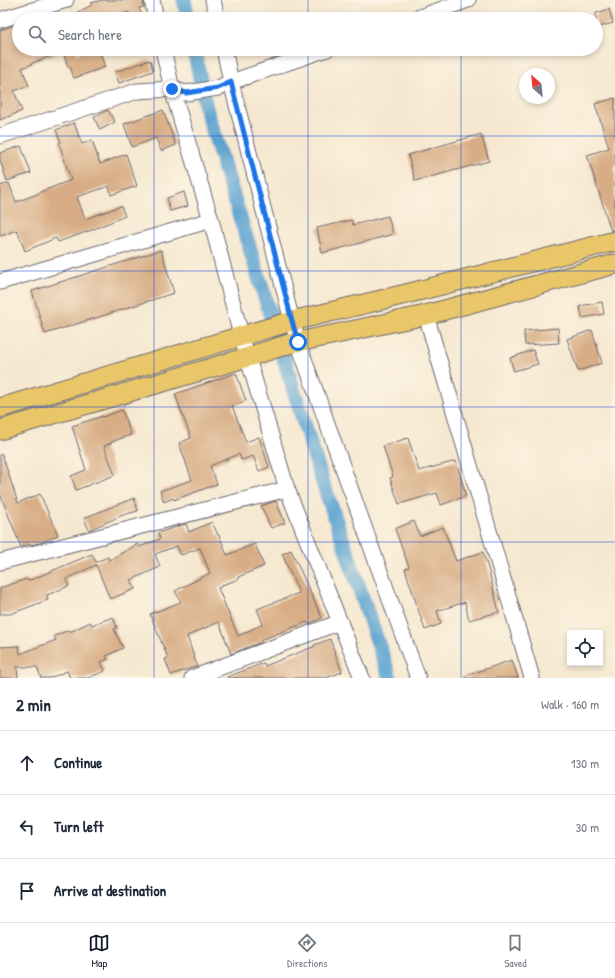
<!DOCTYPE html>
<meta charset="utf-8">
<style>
:root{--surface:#fff;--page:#f6f6f7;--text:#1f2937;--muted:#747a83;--line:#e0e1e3;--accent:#111827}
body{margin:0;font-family:"Patrick Hand",sans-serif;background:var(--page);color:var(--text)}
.controls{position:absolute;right:12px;bottom:12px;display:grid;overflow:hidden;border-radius:0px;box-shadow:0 2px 6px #0003}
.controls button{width:36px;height:36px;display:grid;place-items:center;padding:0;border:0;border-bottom:1px solid var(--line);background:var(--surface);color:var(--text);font:20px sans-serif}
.compass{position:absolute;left:519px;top:68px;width:36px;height:36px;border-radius:50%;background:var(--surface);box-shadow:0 2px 6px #0003;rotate:333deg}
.stop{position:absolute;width:12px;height:12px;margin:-9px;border:3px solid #1a73e8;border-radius:50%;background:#fff}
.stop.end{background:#1a73e8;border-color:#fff;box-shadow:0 1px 4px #0008}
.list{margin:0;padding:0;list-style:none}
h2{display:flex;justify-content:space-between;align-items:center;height:52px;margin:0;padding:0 16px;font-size:17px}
h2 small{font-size:13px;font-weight:400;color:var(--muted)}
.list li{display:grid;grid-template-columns:26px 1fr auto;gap:12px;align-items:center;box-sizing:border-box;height:64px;padding:0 16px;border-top:1px solid var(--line)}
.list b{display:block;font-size:15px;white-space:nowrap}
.list em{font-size:13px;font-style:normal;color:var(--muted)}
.icon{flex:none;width:22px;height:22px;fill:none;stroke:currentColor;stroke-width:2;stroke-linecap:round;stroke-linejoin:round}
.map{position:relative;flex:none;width:615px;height:678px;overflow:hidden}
.search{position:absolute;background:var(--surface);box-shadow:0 2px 6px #0003;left:12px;right:12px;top:12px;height:44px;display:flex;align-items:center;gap:10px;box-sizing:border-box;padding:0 14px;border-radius:22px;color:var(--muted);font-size:15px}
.sheet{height:244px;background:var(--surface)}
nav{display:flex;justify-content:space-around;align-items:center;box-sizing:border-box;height:56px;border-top:1px solid var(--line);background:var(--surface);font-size:11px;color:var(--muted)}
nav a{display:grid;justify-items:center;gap:2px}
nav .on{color:var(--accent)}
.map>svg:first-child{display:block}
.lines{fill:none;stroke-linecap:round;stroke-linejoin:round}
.canal{stroke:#58a1cf;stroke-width:15}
.building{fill:#d8ad85}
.minor-casing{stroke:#6c676f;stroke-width:17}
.major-casing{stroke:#6c676f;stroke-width:21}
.minor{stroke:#fff;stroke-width:15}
.major{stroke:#e9c769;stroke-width:19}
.route{stroke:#1a73e8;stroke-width:5}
.grid{fill:none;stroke:#1d4ed8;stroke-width:1;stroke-opacity:0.55}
</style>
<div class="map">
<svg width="615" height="678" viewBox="0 0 615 678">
<rect width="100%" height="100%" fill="#fcf5e5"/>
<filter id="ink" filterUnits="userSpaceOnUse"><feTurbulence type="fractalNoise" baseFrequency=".025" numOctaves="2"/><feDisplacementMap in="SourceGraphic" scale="8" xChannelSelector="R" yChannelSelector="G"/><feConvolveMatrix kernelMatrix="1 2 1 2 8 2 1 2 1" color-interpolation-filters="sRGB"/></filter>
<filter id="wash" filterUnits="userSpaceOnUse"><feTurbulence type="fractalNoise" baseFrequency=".012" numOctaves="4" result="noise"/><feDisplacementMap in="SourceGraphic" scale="16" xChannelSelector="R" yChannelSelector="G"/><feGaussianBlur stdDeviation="0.9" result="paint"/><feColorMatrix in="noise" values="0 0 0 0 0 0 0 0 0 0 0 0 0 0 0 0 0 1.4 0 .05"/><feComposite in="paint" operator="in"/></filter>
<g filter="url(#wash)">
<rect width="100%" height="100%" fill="#f6e8d0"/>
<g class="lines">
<g class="canal">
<polyline points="184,0 188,19"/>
<polyline points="194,49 206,108 320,474 390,678"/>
</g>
</g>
<g id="blocks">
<g class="building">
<polygon points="102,0 143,0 144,7 139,8 143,19 131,19 129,12 105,19 64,19 92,5 91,3"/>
<polygon points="609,9 613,23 596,28 596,13"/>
<polygon points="19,24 19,49 75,49 77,54 91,49 99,49 105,67 74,78 70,66 68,67 63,52 32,63 32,64 22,68 29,86 14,91 22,111 0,120 0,30"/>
<polygon points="150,60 153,71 119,83 115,72"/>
<polygon points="615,98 615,230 611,231 587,155 609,148 595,104"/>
<polygon points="108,110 115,122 100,130 94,117"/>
<polygon points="163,110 176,145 161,151 156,138 132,147 124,124"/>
<polygon points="74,123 82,144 92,140 100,164 126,154 137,186 111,195 109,186 77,197 85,219 121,206 125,216 89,231 58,242 56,238 25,251 17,230 0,236 0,186 9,183 16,202 40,193 40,192 71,180 59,143 61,142 56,130"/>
<polygon points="481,134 489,161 415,181 408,155"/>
<polygon points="21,146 31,173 7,181 0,160 0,153"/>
<polygon points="184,192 188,206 170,211 167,198"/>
<polygon points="388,216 393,234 357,244 322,253 317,228 352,220 353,225"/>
<polygon points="161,250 174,293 45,334 32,291"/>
<polygon points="602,302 604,314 582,318 580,306"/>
<polygon points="558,328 559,343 525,345 524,331"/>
<polygon points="592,330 602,363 578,371 567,339"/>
<polygon points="533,350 538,364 514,371 510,358"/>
<polygon points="236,373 246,401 232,406 246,442 259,437 269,467 259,471 253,456 241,460 239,454 210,466 217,484 174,500 173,498 164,502 160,491 192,480 179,443 191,438 175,394"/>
<polygon points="122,410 131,435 111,442 111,443 104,446 115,475 76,490 71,476 86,470 72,426 103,416 103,417"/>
<polygon points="408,438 419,471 456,461 466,496 441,505 437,493 399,504 390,478 393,477 383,446"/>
<polygon points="2,454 18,503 29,498 29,499 40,494 58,535 40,543 30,545 29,544 21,547 0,494 0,455"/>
<polygon points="134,498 138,511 123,515 89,530 84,518"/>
<polygon points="276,501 285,523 271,528 261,506"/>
<polygon points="414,521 420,536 443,527 456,561 483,552 488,568 499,612 469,620 465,602 437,611 441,624 425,630 405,569 409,567 395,529"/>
<polygon points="212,522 218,535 219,535 227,555 255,544 264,566 238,577 239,579 222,585 223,586 218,588 238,636 263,624 257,609 299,593 282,554 291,550 322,618 308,624 307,622 261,640 261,642 231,654 219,622 187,636 197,666 171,675 165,659 168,658 150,614 181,602 175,591 210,573 200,548 181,555 177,546 155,554 160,567 131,580 135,589 110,599 96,565 66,579 69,586 47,595 48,600 10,614 0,614 0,588 27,579 28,581 92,554 96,562 108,557 109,560 138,544 139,547 160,539 158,533 182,525 186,524 189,532"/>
<polygon points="113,617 117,628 114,629 123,648 106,656 108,659 101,662 105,671 88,678 70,678 67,671 50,678 41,678 37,667 17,667 18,678 0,678 0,647 19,646 20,654 56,640 54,636 69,630 70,632 90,622 92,625"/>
<polygon points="330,639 342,672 326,678 228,678 227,677 264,663 265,666 315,646 314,645"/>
<polygon points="512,660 518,678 465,678 465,676"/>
</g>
</g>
</g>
<g filter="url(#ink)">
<use href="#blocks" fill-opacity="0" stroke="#6c676f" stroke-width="1"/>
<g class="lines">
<g class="minor-casing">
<g id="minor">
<polyline points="152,0 156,19"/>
<polyline points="213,0 217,19"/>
<polyline points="414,19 468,0"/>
<polyline points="0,20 66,0"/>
<polyline points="163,49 172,89 211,220 241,335 287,489 362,678"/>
<polyline points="224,49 231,82 292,321 298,342 418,678"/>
<polyline points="0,136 137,91 172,89 186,93 218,88 231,82 327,49"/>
<polyline points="0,282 211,220"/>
<polyline points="426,315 532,678"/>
<polyline points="0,562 287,489"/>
<polyline points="192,678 340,622"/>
</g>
</g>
<g class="major-casing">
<g id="major">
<polyline points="0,408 292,321 406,294 615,241"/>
<polyline points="0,430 248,357 295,342 298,342 426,315 615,264"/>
</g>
</g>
<use href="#minor" class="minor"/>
<use href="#major" class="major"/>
</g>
</g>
<g class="lines" filter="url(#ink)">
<polyline class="route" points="172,89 186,93 218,88 231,82 292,321 298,342"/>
</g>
<path class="grid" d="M154 0V19M308 0V19M461 0V19M154 49V678M308 49V678M461 49V678M0 136H615M0 271H615M0 407H615M0 542H615"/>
</svg>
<div class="controls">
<button><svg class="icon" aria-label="locate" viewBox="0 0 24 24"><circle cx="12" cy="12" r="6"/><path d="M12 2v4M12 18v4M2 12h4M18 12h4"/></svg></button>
</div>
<svg class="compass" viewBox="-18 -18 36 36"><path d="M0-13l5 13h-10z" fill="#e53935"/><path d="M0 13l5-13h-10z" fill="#747a83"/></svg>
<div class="stop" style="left:298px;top:342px"></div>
<div class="stop end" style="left:172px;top:89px"></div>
<div class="search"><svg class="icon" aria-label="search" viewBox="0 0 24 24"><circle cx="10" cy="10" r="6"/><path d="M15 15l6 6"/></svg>Search here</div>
</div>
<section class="sheet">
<h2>2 min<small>Walk · 160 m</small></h2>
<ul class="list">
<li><svg class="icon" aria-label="ahead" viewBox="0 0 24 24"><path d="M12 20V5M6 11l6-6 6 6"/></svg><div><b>Continue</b></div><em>130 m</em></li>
<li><svg class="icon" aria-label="left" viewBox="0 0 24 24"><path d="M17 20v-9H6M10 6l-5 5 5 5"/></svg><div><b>Turn left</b></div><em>30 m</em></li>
<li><svg class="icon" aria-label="arrive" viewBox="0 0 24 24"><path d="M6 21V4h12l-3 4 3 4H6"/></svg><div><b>Arrive at destination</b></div></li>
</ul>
</section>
<nav>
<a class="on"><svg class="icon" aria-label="map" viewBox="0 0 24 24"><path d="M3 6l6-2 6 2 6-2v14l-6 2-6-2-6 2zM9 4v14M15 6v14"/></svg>Map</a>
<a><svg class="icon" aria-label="directions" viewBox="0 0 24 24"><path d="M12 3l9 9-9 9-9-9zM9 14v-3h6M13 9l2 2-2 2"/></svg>Directions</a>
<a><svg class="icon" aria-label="saved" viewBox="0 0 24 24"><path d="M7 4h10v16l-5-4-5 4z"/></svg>Saved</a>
</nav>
